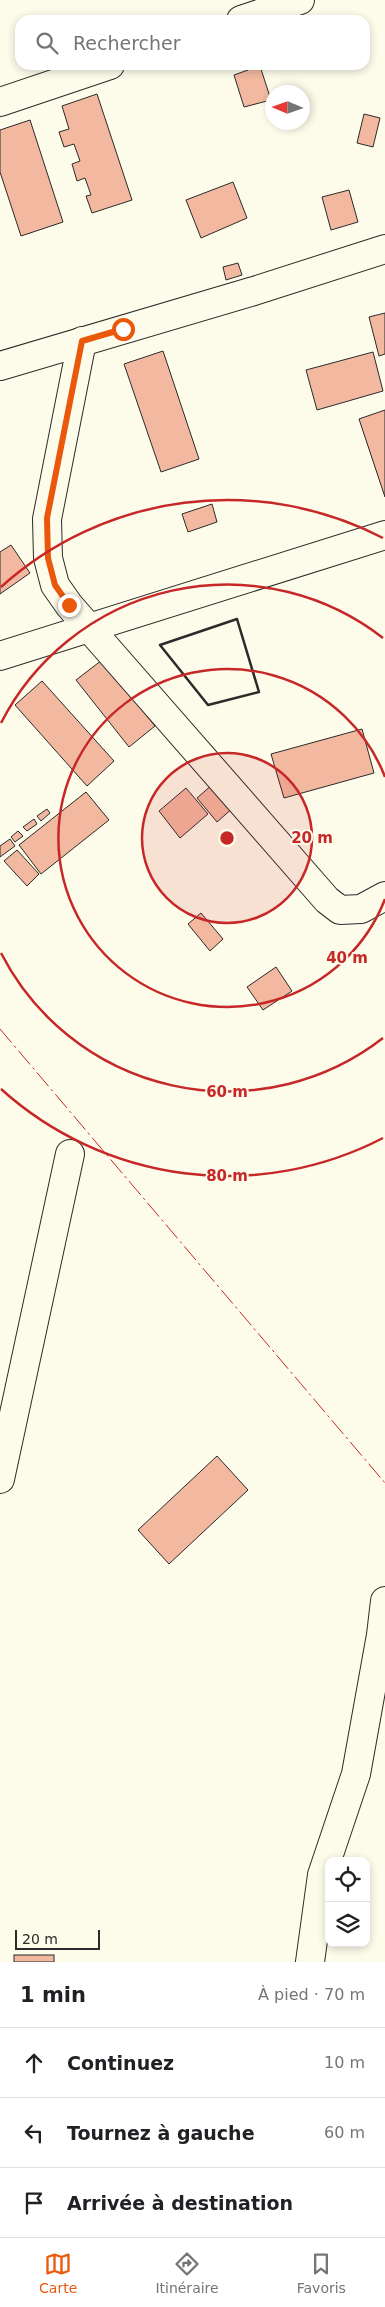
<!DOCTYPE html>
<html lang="fr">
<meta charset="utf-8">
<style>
:root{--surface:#fff;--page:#f6f6f6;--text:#202124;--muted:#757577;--line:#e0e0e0;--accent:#ea580c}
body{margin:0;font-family:"DejaVu Sans",sans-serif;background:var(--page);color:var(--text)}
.controls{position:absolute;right:15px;bottom:15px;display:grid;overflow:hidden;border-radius:10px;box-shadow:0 2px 8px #0003}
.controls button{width:45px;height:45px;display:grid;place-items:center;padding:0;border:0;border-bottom:1px solid var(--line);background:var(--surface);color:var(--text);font:25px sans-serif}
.compass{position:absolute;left:265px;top:85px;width:45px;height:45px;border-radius:50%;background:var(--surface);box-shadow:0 2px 8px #0003;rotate:272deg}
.scale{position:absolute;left:15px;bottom:12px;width:85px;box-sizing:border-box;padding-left:5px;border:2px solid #2b2b2b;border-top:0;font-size:14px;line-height:18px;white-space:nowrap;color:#2b2b2b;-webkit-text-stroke:4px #fdfbea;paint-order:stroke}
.stop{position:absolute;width:15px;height:15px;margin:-11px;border:4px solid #ea580c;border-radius:50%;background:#fff}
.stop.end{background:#ea580c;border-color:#fff;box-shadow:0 1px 5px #0008}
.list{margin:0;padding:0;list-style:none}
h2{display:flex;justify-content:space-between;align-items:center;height:65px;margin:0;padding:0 20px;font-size:21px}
h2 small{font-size:16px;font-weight:400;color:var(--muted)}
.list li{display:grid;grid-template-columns:32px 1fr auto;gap:15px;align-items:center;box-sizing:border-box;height:70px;padding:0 20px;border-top:1px solid var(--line)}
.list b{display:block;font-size:19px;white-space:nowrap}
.list em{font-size:16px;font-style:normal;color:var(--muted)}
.icon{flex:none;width:28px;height:28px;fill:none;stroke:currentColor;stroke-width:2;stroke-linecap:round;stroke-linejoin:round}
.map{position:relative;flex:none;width:385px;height:1962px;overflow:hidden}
.search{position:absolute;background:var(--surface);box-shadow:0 2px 8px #0003;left:15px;right:15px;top:15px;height:55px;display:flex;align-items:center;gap:12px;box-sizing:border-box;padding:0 18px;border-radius:15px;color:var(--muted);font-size:19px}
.sheet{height:275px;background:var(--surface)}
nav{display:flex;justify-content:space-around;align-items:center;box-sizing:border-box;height:70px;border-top:1px solid var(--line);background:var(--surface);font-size:14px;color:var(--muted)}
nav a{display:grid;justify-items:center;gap:2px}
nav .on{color:var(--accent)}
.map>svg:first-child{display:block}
.building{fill:#f2b8a0;stroke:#2b2b2b}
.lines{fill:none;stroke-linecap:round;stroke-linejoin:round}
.minor-casing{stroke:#2b2b2b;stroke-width:30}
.minor{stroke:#fdfbea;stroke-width:28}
.wall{stroke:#2b2b2b;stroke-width:2.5}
.power{stroke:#c62828;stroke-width:1;stroke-dasharray:18 4 2.5 4;stroke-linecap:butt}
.route{stroke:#ea580c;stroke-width:6}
.ring{fill:none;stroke:#c62828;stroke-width:2.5}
.centre{fill:#c62828;stroke:#fdfbea;stroke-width:2.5}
.ring-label{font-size:15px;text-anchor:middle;font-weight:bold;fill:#c62828;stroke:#fdfbea;stroke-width:4;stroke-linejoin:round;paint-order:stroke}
</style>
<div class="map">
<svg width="385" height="1962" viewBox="0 0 385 1962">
<rect width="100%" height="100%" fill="#fdfbea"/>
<g class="building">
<polygon points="246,65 265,65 260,66 271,100 244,107 234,75 248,70"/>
<polygon points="97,94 132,200 92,213 86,196 91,195 85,178 77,181 72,164 80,161 74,144 64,147 59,132 69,129 62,106"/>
<polygon points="364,114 380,118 373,147 357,143"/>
<polygon points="30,120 63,222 21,236 0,172 0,130"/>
<polygon points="233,182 247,218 201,238 186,200"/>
<polygon points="349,190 358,222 331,230 322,197"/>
<polygon points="238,263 242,275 226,280 223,267"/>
<polygon points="385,313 385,354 379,356 369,317"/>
<polygon points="163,351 199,459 161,472 124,364"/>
<polygon points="373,352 383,391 317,410 306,370"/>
<polygon points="385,410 385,497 359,419"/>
<polygon points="212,504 217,522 188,532 182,514"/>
<polygon points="11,545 30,573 0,594 0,552"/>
<polygon points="102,660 155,726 129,747 76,680"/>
<polygon points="42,681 114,761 87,786 15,705"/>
<polygon points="362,729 374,773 284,798 271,754"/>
<polygon points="213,784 234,807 217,822 197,798"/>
<polygon points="186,788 208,814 180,838 159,811"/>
<polygon points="86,792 109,820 41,874 19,845"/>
<polygon points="47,809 50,813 41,821 37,816"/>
<polygon points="34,819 37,824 27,831 23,827"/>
<polygon points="18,831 23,836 15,842 11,837"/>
<polygon points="10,839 15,846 0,857 0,846"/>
<polygon points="17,850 39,874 27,886 4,861"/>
<polygon points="201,913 223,939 210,951 188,924"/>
<polygon points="276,967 292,991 263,1010 247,987"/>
<polygon points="217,1456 248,1490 169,1564 138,1530"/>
<rect x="14" y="1955" width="40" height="7"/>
</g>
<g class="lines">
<g class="minor-casing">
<g id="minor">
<polyline points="241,20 300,0"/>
<polyline points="0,102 110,65"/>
<polyline points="82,341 47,519 48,558 55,585 69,605 327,900 340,910 361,909 385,896"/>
<polyline points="0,366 254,291 385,249"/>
<polyline points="0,656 385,535"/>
<polyline points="0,1479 70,1154"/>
<polyline points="310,1962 322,1875 356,1774 381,1635 385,1601"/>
</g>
</g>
<use href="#minor" class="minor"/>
<polygon class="wall" points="237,619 259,692 208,705 160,645"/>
<polyline class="power" points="0,1029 385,1483"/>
</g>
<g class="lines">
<polyline class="route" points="69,605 55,585 48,558 47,518 82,341 123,329"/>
</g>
<circle cx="227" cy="838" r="85" fill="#c62828" fill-opacity=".12"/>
<g class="ring">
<circle cx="227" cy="838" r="85"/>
<path d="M385 899A169 169 0 1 1 385 777"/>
<path d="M383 1038A254 254 0 0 1 1 953M1 723A254 254 0 0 1 383 638"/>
<path d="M383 1138A338 338 0 0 1 1 1089M1 587A338 338 0 0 1 383 538"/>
</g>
<circle cx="227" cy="838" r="8" class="centre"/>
<g class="ring-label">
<text x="312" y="843">20 m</text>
<text x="347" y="963">40 m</text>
<text x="227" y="1097">60 m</text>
<text x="227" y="1181">80 m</text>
</g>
</svg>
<div class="controls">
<button><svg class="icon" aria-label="locate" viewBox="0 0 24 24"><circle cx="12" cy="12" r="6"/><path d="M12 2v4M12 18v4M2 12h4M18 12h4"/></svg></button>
<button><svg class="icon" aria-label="layers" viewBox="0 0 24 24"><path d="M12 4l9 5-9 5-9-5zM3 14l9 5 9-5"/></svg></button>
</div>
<svg class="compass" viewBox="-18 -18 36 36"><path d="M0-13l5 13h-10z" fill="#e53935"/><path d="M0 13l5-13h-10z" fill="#757577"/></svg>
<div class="scale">20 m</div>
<div class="stop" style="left:123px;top:329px"></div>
<div class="stop end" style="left:69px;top:605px"></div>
<div class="search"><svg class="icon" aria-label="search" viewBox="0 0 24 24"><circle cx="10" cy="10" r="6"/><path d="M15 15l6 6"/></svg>Rechercher</div>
</div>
<section class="sheet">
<h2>1 min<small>À pied · 70 m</small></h2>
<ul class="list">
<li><svg class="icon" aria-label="ahead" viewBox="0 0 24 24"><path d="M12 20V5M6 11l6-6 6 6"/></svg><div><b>Continuez</b></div><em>10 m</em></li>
<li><svg class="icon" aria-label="left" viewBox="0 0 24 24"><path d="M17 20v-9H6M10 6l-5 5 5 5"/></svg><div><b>Tournez à gauche</b></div><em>60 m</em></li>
<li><svg class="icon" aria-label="arrive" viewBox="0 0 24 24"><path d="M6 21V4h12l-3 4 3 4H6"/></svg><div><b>Arrivée à destination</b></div></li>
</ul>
</section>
<nav>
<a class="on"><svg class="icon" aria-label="map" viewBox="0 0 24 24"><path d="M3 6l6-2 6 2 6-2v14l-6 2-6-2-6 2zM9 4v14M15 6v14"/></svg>Carte</a>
<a><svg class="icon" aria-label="directions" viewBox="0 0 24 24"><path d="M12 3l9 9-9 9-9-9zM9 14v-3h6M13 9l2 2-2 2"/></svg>Itinéraire</a>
<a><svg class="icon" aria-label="saved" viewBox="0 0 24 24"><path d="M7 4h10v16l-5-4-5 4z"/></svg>Favoris</a>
</nav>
